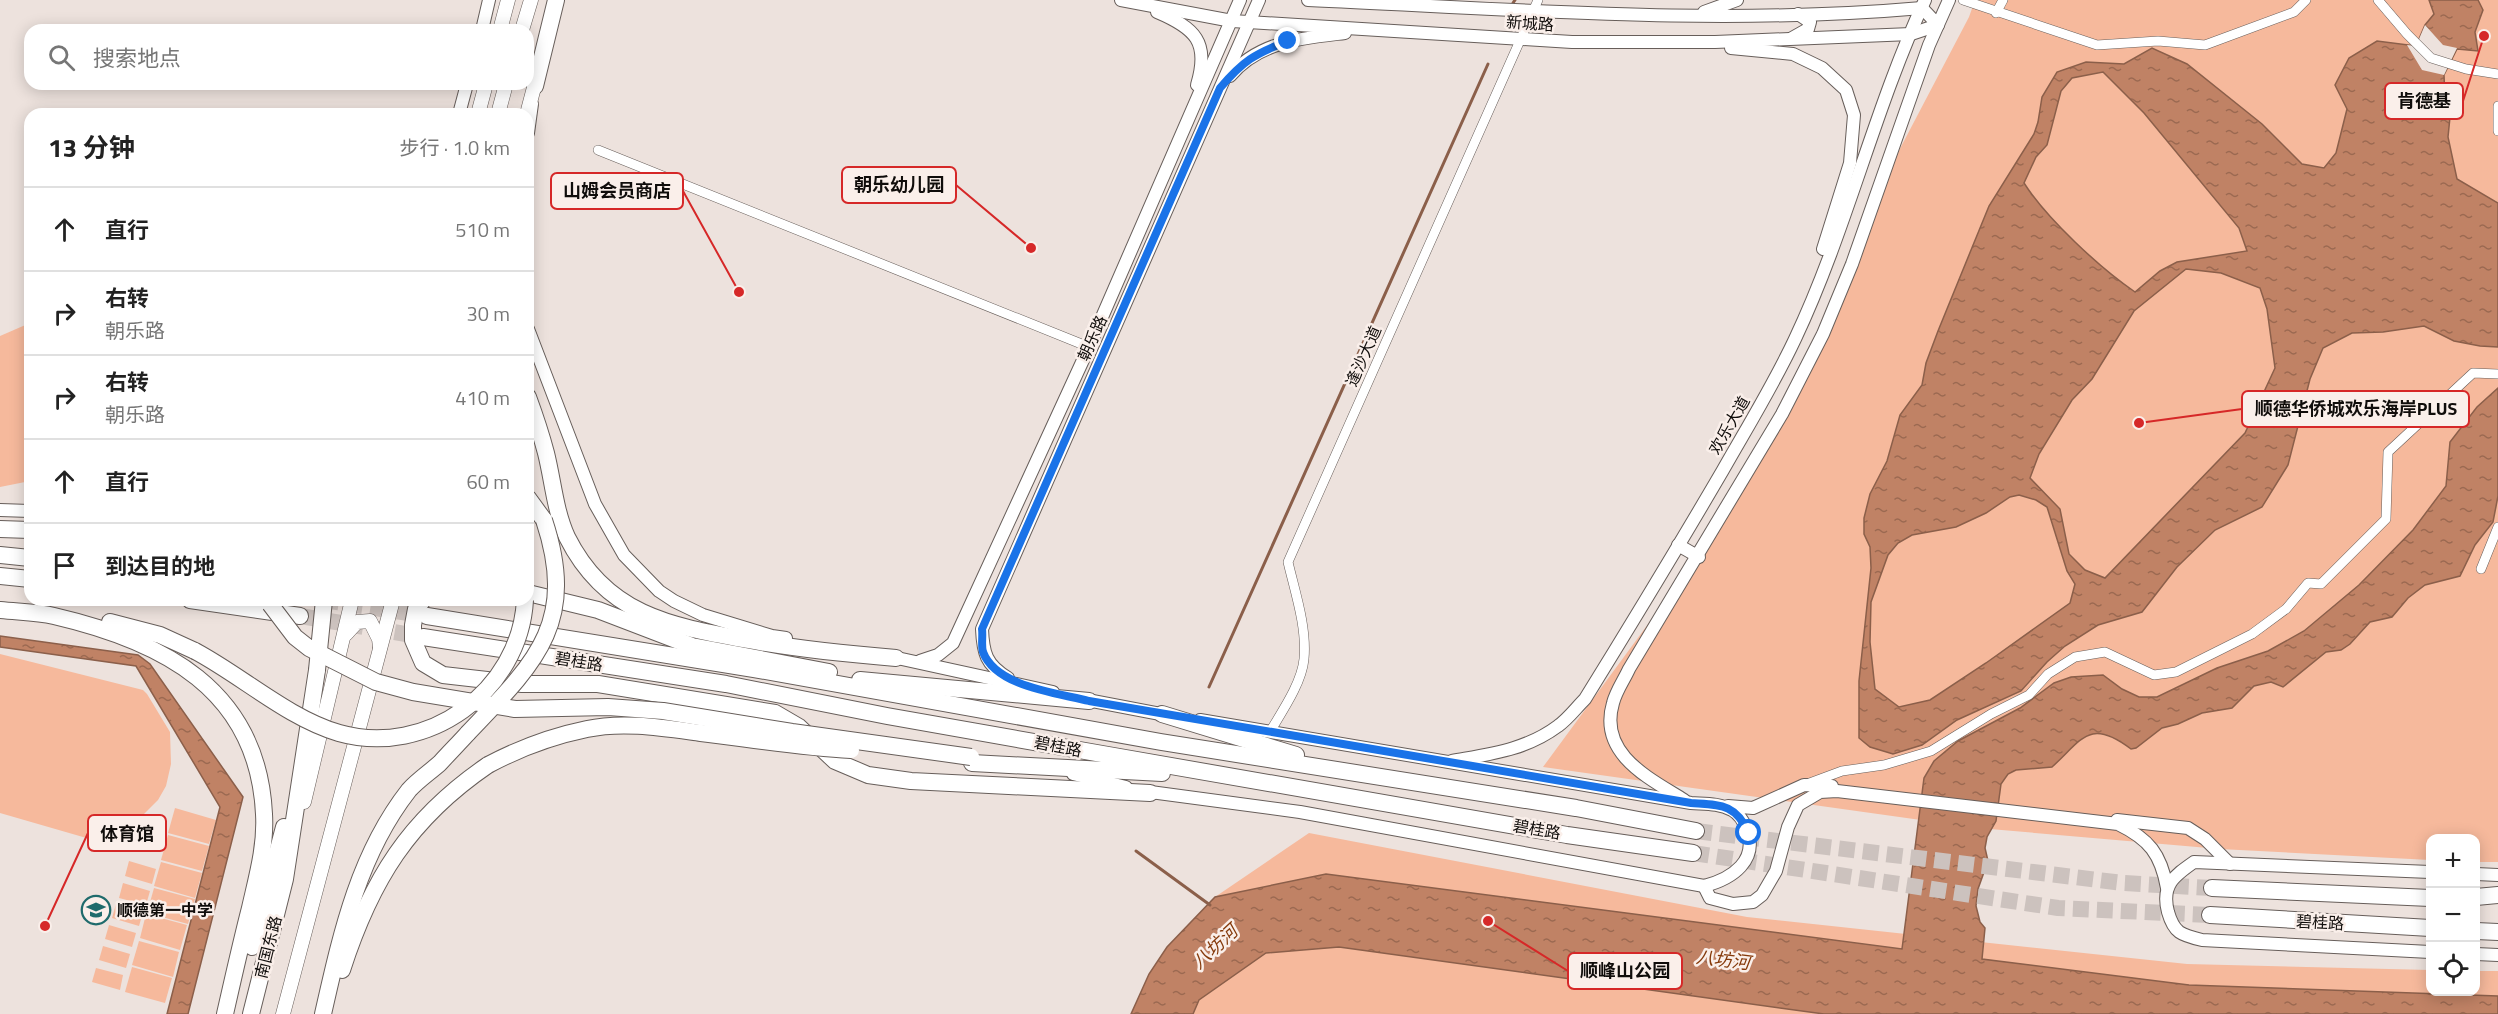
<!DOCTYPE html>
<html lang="zh">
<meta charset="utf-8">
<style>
:root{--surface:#fff;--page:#f2f2f2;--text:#222;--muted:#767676;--line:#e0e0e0}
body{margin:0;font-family:"Titillium Web","Noto Sans SC",sans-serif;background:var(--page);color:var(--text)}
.controls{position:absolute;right:18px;bottom:18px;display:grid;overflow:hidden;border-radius:12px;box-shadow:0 3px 15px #0003}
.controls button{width:54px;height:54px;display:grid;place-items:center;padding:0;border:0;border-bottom:2px solid var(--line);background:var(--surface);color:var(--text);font:30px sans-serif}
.stop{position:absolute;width:18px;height:18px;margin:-14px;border:4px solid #1a73e8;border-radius:50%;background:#fff}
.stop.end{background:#1a73e8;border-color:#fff;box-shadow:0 2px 6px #0008}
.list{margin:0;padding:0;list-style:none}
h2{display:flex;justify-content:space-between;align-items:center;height:78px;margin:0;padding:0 24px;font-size:26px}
h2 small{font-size:20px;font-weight:400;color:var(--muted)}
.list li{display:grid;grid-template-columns:39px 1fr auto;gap:18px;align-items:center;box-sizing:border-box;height:84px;padding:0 24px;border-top:2px solid var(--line)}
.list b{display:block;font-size:22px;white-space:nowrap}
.list p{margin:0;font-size:20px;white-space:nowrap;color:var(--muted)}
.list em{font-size:20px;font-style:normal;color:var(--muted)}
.icon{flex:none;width:33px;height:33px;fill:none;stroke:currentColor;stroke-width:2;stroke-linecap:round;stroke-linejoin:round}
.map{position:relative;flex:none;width:2498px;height:1014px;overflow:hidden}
.search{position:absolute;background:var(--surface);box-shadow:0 3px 15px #0003;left:24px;top:24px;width:510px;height:66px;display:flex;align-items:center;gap:15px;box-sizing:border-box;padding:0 21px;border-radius:18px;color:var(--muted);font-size:22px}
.panel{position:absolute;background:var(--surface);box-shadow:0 3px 15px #0003;left:24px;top:108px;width:510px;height:498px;border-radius:18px}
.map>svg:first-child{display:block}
.park{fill:#f6b99c}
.water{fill:url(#water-ripples);stroke:#8b5f4a;stroke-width:1.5;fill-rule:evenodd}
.pier{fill:#ede2dd}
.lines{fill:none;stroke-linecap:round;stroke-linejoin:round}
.stream{stroke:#8b5f4a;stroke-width:3}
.highway-tunnel{stroke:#ccc2be;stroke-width:16;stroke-dasharray:16 8;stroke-linecap:butt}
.street-casing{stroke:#675e5a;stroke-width:10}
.secondary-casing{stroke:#675e5a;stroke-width:14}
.primary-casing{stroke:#675e5a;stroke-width:15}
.highway-casing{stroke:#675e5a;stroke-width:18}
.street{stroke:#fff;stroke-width:9}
.secondary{stroke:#fff;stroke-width:12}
.primary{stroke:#fff;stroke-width:14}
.highway{stroke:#fff;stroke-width:16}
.highway-bridge-casing{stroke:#675e5a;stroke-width:18;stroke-linecap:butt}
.highway-bridge{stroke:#fff;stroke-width:16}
.route{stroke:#1a73e8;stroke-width:8}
.labels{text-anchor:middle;stroke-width:5;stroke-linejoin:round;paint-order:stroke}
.street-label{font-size:16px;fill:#100d0b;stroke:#faefea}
.poi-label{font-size:16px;font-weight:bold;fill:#100d0b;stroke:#faefea;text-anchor:start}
.water-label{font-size:18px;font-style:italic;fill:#85390a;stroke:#faefea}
.leader{fill:none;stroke:#d62828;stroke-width:2}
.callout-dot{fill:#d62828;stroke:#faefea;stroke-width:2}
.callout{fill:#faefea;stroke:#d62828;stroke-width:2}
.callout-label{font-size:18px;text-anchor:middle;font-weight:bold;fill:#100d0b}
</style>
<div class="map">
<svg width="2498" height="1014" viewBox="0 0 2498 1014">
<defs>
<pattern id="water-ripples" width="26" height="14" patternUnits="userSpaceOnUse" patternTransform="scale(1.5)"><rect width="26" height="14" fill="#c08265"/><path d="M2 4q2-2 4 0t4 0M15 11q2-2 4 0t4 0" fill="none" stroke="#9b6951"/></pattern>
</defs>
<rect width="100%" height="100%" fill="#ede2dd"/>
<g class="park">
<polygon points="1975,0 2498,0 2498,862 2476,862 2476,838 2430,838 2430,860 2220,849 1978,828 1543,767 1729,514 1830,331 1893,162 1969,17"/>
<polygon points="30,323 30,481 0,487 0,336"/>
<polygon points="0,654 143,690 147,694 170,732 171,764 166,786 158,800 139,819 127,826 121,848 0,813"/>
<polygon points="175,808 216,820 209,844 168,833"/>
<polygon points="1309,833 1747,917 2187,964 2430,970 2430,992 2476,992 2476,971 2498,971 2498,1014 1131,1014 1149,974 1167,947 1215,897"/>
<polygon points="168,835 209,846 202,871 161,860"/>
<polygon points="129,861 156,869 152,884 125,876"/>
<polygon points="161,862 202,873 195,898 154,886"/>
<polygon points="123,883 150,891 146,905 119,898"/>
<polygon points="154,888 195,899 188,924 147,913"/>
<polygon points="116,904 143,912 139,926 112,918"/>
<polygon points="146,914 187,925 180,950 140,938"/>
<polygon points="109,925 136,933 132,947 105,939"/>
<polygon points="139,941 179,952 173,977 132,965"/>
<polygon points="103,946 130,954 126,968 99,960"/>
<polygon points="132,967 172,978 165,1003 125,992"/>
<polygon points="96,968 123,975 120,990 92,982"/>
</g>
<g class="water">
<path d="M2429 0H2478L2483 10 2475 32 2478 51 2457 49 2444 75 2445 100 2451 107 2448 137 2457 179 2498 203V347L2480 346 2454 341 2424 326 2383 332 2352 333 2323 348 2310 379 2288 465 2262 507 2215 530 2177 567 2142 612 2098 625 2065 646 2047 662 2021 691 1957 720 1922 745 1893 754 1870 747 1859 738V681L1871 568 1870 547 1864 534V518L1870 494 1887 461 1900 415 1922 385 1926 363 1938 331 1989 206 2034 134 2038 122 2042 97 2057 72 2086 62 2124 64 2152 48 2187 64 2262 124 2302 164 2324 168 2336 153 2347 109 2335 85 2349 58 2377 41 2416 46 2425 25 2434 14ZM2103 72 2144 113 2239 228 2247 251 2177 262 2160 271 2135 292C2100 268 2047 219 2024 183L2036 157 2047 145 2061 91 2072 78ZM2186 269 2221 273 2260 288 2267 309 2275 368 2245 433 2105 578 2085 570 2069 554 2060 509 2030 478 2039 454 2072 400 2092 379 2134 311ZM2019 495 2036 500 2047 507 2067 571 2075 584 2070 603 1986 663 1930 700 1899 707 1875 689 1870 642 1871 602 1888 555 1898 543 1912 535 1956 527 1986 513 2010 497Z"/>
<path d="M2498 388V496L2493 522 2475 545 2460 576 2425 585 2408 598 2392 617 2370 622 2350 644 2341 650 2326 652 2283 687 2271 682 2254 686 2232 708 2202 713 2178 724 2162 728 2136 748 2131 749C2089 717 2082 740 2052 767L2016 770 2008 774 2001 784 1996 821 1987 837 1985 848 1988 861 1978 889 1976 906 1980 922 1985 928 1982 959 2189 985 2498 996V1014H1824L1339 947 1266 953 1199 1000 1193 1014H1131L1149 974 1167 947 1215 897 1326 874 1902 949 1924 778 1934 761 1958 741 2020 708 2054 683 2071 677 2103 675 2122 689 2139 697H2157L2217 668 2268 651 2304 631 2359 585 2413 530 2446 486 2450 442 2477 407Z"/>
<polygon points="0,636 138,655 150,664 243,797 188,1014 167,1014 220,807 136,666 0,647"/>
</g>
<polygon class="pier" points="2425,25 2443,45 2457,48 2444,75 2422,70 2407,45 2416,46"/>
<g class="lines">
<g class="stream">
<polyline points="1513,3 1515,0"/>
<polyline points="1209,687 1488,64"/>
<polyline points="1136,851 1210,905"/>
</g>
<g class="highway-tunnel">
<polyline points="323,600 427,616"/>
<polyline points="300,616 423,637"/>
<polyline points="1696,831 2123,883 2212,888"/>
<polyline points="1693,853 2058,908 2210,915"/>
</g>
<g class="street-casing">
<g id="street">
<polyline points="1963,0 2097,45 2158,41 2205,45 2294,12 2306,0"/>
<polyline points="2378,0 2407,34 2431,58 2466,69 2498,74"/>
<polyline points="1996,13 2003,0"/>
<polyline points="2498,106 2498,131"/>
<polyline points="598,150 1089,347"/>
<polyline points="2481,569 2498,527"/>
<path d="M1271 730C1283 710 1302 682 1304 659 1307 627 1295 592 1288 562L1538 0"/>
<polyline points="1807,784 1842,771 1884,765 1931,751 1991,714 2029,695 2048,674 2075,657 2105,652 2154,675 2176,672 2252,634 2286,609 2308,583 2321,584 2386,519 2388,452 2473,373 2498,374"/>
</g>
</g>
<g class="secondary-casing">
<g id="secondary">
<path d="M1121 0 1232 21 1572 42H1715L1911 34 1938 25 1922 8C1717 26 1512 9 1308 0"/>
<path d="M1157 12C1195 28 1210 42 1197 85"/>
<polyline points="1704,12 1737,0"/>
<polyline points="482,30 489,0"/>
<polyline points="1792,38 1808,29 1810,22 1798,14"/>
<polyline points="1731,48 1793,54 1822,68 1846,90 1854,115 1850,163 1823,249"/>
<path d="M1230 76C1259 41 1303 38 1345 33"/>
<polyline points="459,114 467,84"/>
<polyline points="528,133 532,104"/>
<polyline points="528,329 595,504 624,555 659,591 674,601 703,615 772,636 786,638"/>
<polyline points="0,510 30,511"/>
<polyline points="1678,545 1699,557"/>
<polyline points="888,656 1053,692"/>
<polyline points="920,661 938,655 953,643 1089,347 1240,0"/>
<path d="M1008 678C986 665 983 653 982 629L1259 0"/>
<polyline points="1082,699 1171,716"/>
<path d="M1452 761C1490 754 1526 750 1558 726 1568 719 1576 708 1585 699 1632 623 1678 547 1723 470 1748 426 1774 384 1795 339 1847 229 1874 109 1925 0"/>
<polyline points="1073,774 1126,787"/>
<path d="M1143 791 1300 812 1704 886C1732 879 1760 860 1746 828 1743 820 1739 814 1732 810 1719 803 1705 804 1691 803L1200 720"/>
<path d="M1684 800C1649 778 1598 754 1613 703 1616 691 1624 680 1629 669L1782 414 1823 334 1852 264 1929 45 1949 0"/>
<polyline points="1728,806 1753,808 1804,785 1832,786"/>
<polyline points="2117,820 2188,828 2205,839 2230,864"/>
<path d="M2430 872 2194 862C2174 876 2161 885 2168 912 2174 933 2181 935 2202 940L2430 952"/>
<polyline points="2476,874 2498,875"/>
<path d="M1704 886 1710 898 1733 904 1753 902 1762 895 1776 871 1788 827 1798 805 1820 792 1837 791 2118 824C2149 839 2161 854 2167 888"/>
<polyline points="2476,954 2498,955"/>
</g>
</g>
<g class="primary-casing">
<g id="primary">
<polyline points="500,30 508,0"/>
<polyline points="522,30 531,0"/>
<polyline points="478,114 486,84"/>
<polyline points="498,114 506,84"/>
<polyline points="527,114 537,76"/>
<polyline points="346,634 357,622 370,621 379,639 380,647"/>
<polyline points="304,802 352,600"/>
<polyline points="283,1014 393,600"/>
</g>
</g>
<g class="highway-casing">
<g id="highway">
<polyline points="535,86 556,0"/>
<path d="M528 397C535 416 541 434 546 453 553 481 555 511 567 537 606 615 670 626 748 640 797 649 846 654 896 658"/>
<polyline points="528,498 544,520"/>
<polyline points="0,529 30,530"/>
<polyline points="0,555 30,558"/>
<polyline points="0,576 30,579"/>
<polyline points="528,593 598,610 692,646 829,672"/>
<polyline points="190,600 300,616"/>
<polyline points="423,600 416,609 413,625 413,640 423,663 443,675 522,684 598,684 775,713 799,727 835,761 868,775 911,781 1150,793"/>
<path d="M0 610C18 612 37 612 54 616 162 641 258 689 264 814 266 846 257 877 250 908 241 943 233 979 225 1014"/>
<polyline points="427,616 754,669 1161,742 1576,808 1696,831"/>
<polyline points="110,622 160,635 195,651"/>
<polyline points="423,637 726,684 887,716 1108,755 1567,835 1693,853"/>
<polyline points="860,680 1089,701"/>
<polyline points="1162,714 1296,755"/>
<polyline points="972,763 1162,773"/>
<polyline points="2212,888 2430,898"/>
<polyline points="2476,897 2498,895"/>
<polyline points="2210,915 2430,928"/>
<polyline points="2476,931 2498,932"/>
<polyline points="252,947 284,827"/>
<path d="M342 970C371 880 409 819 488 765"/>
<polyline points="251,1014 285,879 317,670"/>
<path d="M323 1014C341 935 358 855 409 790 418 780 430 772 440 763 449 753 459 743 468 733"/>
</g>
</g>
<use href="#street" class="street"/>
<use href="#secondary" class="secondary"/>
<use href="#primary" class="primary"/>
<use href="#highway" class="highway"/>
<g class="highway-bridge-casing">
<g id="highway-bridge">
<polyline points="270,604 295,637 309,648 376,682 413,692 515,709 608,707 663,711 792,732 971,757"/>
<path d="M195 651C242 676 288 718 339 733 427 758 520 691 525 600"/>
<polyline points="317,670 324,600"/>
<path d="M468 733C536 662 578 623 544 520"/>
<path d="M488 765C518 749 553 736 587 729 623 721 664 728 701 733 751 739 800 747 851 750"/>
</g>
</g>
<use href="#highway-bridge" class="highway-bridge"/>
</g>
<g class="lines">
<path class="route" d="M1288 41C1254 54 1243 61 1220 88L982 629C983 636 981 646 983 652 996 687 1058 693 1089 701L1691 803C1720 805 1735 803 1749 833"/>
</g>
<defs>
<g id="school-ring" transform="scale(1.5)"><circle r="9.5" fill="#faefea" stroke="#1f6b6c" stroke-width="1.5"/><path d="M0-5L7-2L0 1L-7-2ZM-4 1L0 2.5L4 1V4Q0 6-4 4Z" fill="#1f6b6c"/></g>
</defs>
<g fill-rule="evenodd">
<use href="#school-ring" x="96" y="910"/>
</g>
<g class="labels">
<g class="street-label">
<text transform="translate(1530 23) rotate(4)" y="6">新城路</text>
<text transform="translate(1092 338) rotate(-66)" y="6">朝乐路</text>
<text transform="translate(1363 356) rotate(-66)" y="6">逢沙大道</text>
<text transform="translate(1729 425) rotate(-60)" y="6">欢乐大道</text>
<text transform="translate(579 661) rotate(9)" y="6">碧桂路</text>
<text transform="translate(1058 746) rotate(11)" y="6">碧桂路</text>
<text transform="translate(1537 829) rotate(10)" y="6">碧桂路</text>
<text transform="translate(2320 922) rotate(3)" y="6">碧桂路</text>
<text transform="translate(268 947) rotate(-76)" y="6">南国东路</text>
</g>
<g class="poi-label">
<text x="117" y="916">顺德第一中学</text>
</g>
<g class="water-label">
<text transform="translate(1215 947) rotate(-43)" y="6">八坊河</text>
<text transform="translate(1723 960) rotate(7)" y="6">八坊河</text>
</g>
</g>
<path class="leader" d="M2484 36L2463 101M1031 248L956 185M739 292L683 191M2139 423L2242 409M45 926L88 833M1488 921L1568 971"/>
<g class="callout-dot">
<circle cx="2484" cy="36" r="6"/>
<circle cx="1031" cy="248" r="6"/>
<circle cx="739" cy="292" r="6"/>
<circle cx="2139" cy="423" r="6"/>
<circle cx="45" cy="926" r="6"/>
<circle cx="1488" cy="921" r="6"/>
</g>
<g class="callout">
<rect x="2385" y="83" width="78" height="36" rx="6"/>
<rect x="842" y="167" width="114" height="36" rx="6"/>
<rect x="551" y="173" width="132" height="36" rx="6"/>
<rect x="2242" y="391" width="227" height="36" rx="6"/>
<rect x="88" y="815" width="78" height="36" rx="6"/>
<rect x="1568" y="953" width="114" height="36" rx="6"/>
</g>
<g class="callout-label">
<text x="2424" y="107">肯德基</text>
<text x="899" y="191">朝乐幼儿园</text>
<text x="617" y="197">山姆会员商店</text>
<text x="2356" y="415">顺德华侨城欢乐海岸PLUS</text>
<text x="127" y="840">体育馆</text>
<text x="1625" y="977">顺峰山公园</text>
</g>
</svg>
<div class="controls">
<button>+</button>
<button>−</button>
<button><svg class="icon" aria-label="locate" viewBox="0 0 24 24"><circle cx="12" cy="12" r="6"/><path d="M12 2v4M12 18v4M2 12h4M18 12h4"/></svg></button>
</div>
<div class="stop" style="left:1749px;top:833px"></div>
<div class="stop end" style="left:1288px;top:41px"></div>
<div class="search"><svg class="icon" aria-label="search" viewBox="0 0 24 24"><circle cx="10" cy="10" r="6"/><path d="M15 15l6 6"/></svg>搜索地点</div>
<section class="panel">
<h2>13 分钟<small>步行 · 1.0 km</small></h2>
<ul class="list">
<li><svg class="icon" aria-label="ahead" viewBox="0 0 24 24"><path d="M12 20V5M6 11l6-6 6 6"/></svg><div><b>直行</b></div><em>510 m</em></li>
<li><svg class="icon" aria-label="right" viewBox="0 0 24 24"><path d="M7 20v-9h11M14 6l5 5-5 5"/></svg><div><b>右转</b><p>朝乐路</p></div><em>30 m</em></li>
<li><svg class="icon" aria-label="right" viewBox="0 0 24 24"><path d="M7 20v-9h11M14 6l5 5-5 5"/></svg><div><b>右转</b><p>朝乐路</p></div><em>410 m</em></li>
<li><svg class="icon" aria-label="ahead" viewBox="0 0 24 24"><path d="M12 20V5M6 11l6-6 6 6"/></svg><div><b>直行</b></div><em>60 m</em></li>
<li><svg class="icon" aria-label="arrive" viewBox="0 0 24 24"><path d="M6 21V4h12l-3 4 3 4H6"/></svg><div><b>到达目的地</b></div></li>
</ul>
</section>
</div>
